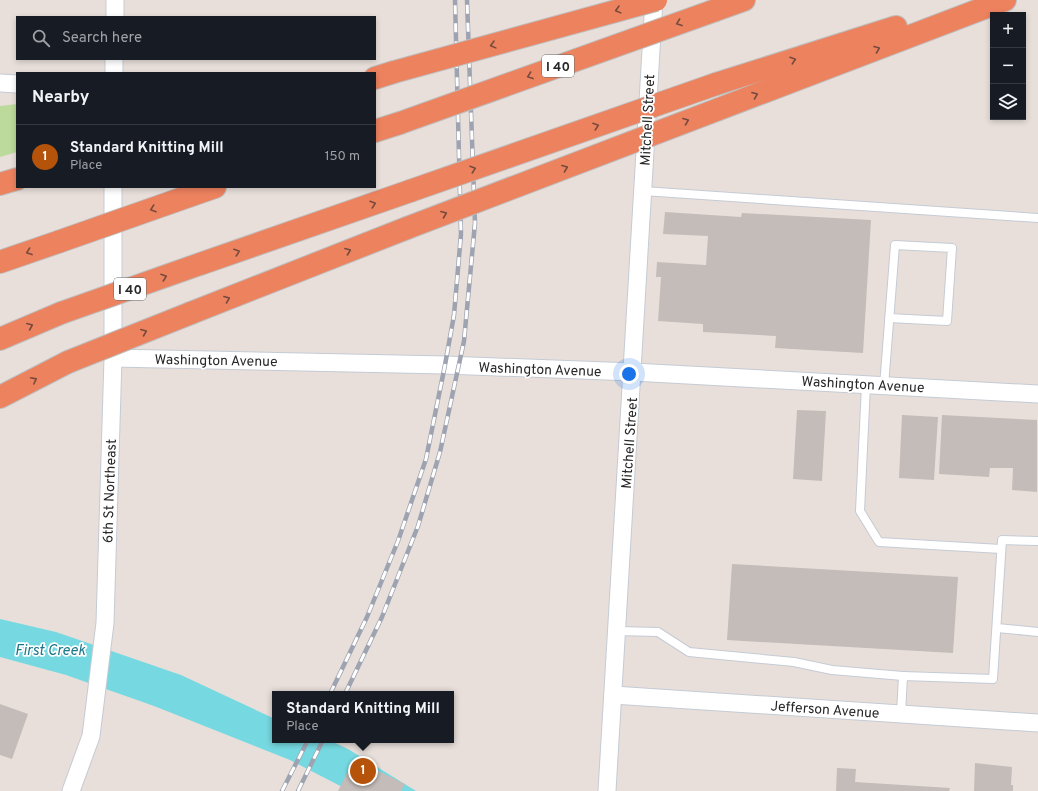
<!DOCTYPE html>
<meta charset="utf-8">
<style>
:root{--surface:#171b24;--page:#242831;--text:#f1f3f6;--muted:#9ea1a6;--line:#363941;--accent:#b45309}
body{margin:0;font-family:Overpass,sans-serif;background:var(--page);color:var(--text)}
.controls{position:absolute;right:12px;top:12px;display:grid;overflow:hidden;border-radius:0px;box-shadow:0 2px 6px #0003}
.controls button{width:36px;height:36px;display:grid;place-items:center;padding:0;border:0;border-bottom:1px solid var(--line);background:var(--surface);color:var(--text);font:20px sans-serif}
.you{position:absolute;left:629px;top:374px;width:14px;height:14px;margin:-10px;border:3px solid #fff;border-radius:50%;background:#1a73e8;box-shadow:0 0 0 6px #1a73e833}
.badge{display:grid;place-items:center;width:26px;height:26px;border-radius:50%;background:var(--accent);color:#fff;font-size:13px;font-weight:700}
.pin{position:absolute;translate:-50% -50%;border:2px solid #fff;box-shadow:0 1px 4px #0006}
.popup{position:absolute;left:272px;top:691px;width:182px;height:52px;box-sizing:border-box;display:grid;place-content:center;border-radius:0px;background:var(--surface);filter:drop-shadow(0 1px 3px #0005);font-size:13px;white-space:nowrap;color:var(--muted)}
.popup b{font-size:15px;color:var(--text)}
.popup::after{content:'';position:absolute;left:50%;top:100%;margin-left:-8px;border:8px solid transparent;border-top-color:var(--surface)}
.list{margin:0;padding:0;list-style:none}
h2{display:flex;justify-content:space-between;align-items:center;height:52px;margin:0;padding:0 16px;font-size:17px}
h2 small{font-size:13px;font-weight:400;color:var(--muted)}
.list li{display:grid;grid-template-columns:26px 1fr auto;gap:12px;align-items:center;box-sizing:border-box;height:64px;padding:0 16px;border-top:1px solid var(--line)}
.list b{display:block;font-size:15px;white-space:nowrap}
.list p{margin:0;font-size:13px;white-space:nowrap;color:var(--muted)}
.list em{font-size:13px;font-style:normal;color:var(--muted)}
.icon{flex:none;width:22px;height:22px;fill:none;stroke:currentColor;stroke-width:2;stroke-linecap:round;stroke-linejoin:round}
.map{position:relative;flex:none;width:1038px;height:791px;overflow:hidden}
.search{position:absolute;background:var(--surface);box-shadow:0 2px 6px #0003;left:16px;top:16px;width:360px;height:44px;display:flex;align-items:center;gap:10px;box-sizing:border-box;padding:0 14px;border-radius:0px;color:var(--muted);font-size:15px}
.panel{position:absolute;background:var(--surface);box-shadow:0 2px 6px #0003;left:16px;top:72px;width:360px;height:116px;border-radius:0px}
.map>svg:first-child{display:block}
.green{fill:#bcda9b}
.water{fill:#76d9e1}
.building{fill:#c3bcb9}
.lines{fill:none;stroke-linecap:round;stroke-linejoin:round}
.service-casing{stroke:#c5cbd4;stroke-width:10}
.minor-casing{stroke:#c5cbd4;stroke-width:19}
.motorway-casing{stroke:#bebebe;stroke-width:24}
.service{stroke:#fff;stroke-width:8}
.minor{stroke:#fff;stroke-width:17}
.motorway{stroke:#ed825f;stroke-width:22}
.rail-casing{stroke:#9da3b0;stroke-width:4.5}
.rail{stroke:#fff;stroke-width:3;stroke-dasharray:9;stroke-linecap:butt}
.motorway-bridge-casing{stroke:#bebebe;stroke-width:24;stroke-linecap:butt}
.motorway-bridge{stroke:#ed825f;stroke-width:22}
.oneway{stroke:#764b3d}
.labels{text-anchor:middle;stroke-width:3.5;stroke-linejoin:round;paint-order:stroke}
.shield{fill:#fff;stroke:#686868;stroke-width:1}
.shield-label{font-size:13px;font-weight:bold;fill:#272727}
.street-label{font-size:14px;fill:#272727;stroke:#fff}
.water-label{font-size:15px;font-style:italic;fill:#1a7788;stroke:#fff}
</style>
<div class="map">
<svg width="1038" height="791" viewBox="0 0 1038 791">
<rect width="100%" height="100%" fill="#e8dfda"/>
<polygon class="green" points="17,104 17,152 0,157 0,106"/>
<polygon class="water" points="0,619 56,632 181,675 275,719 275,740 329,740 348,749 416,791 350,791 290,760 154,706 66,675 0,657"/>
<g class="building">
<polygon points="665,212 741,217 742,213 871,220 863,353 775,348 776,336 703,332 703,324 658,321 661,277 656,277 657,262 706,265 708,236 663,234"/>
<polygon points="797,410 826,411 822,481 793,479"/>
<polygon points="902,415 938,417 934,480 899,478"/>
<polygon points="942,415 1037,420 1037,492 1012,490 1013,468 990,468 989,477 939,474"/>
<polygon points="732,564 958,577 953,653 727,640"/>
<polygon points="0,704 28,714 12,759 0,755"/>
<polygon points="354,759 405,784 401,791 338,791"/>
<polygon points="975,763 1012,767 1011,785 1013,785 1013,791 974,791"/>
<polygon points="837,768 856,769 855,782 950,788 949,791 836,791"/>
</g>
<g class="lines">
<g class="service-casing">
<g id="service">
<polyline points="643,191 1038,218"/>
<polyline points="866,385 860,511 879,542 1001,549"/>
<polyline points="884,386 895,245 952,248 947,321 889,318"/>
<polyline points="997,628 1038,632"/>
<polyline points="617,631 658,632 689,652 794,662 832,670 903,676"/>
<polyline points="901,714 903,676 993,679 1002,540 1038,541"/>
</g>
</g>
<g class="minor-casing">
<g id="minor">
<polyline points="115,17 115,0"/>
<polyline points="114,73 114,59"/>
<polyline points="0,83 17,84"/>
<polyline points="113,358 445,365 633,372 1038,394"/>
<polyline points="613,695 1038,723"/>
<polyline points="71,791 91,736 105,623 113,358 113,187"/>
<polyline points="607,791 654,0"/>
</g>
</g>
<g class="motorway-casing">
<g id="motorway">
<polyline points="716,10 744,0"/>
<polyline points="375,78 394,72"/>
<polyline points="716,84 896,27"/>
<polyline points="719,109 1005,0"/>
<polyline points="375,131 400,123"/>
<polyline points="0,184 17,179"/>
<polyline points="189,196 215,187"/>
<polyline points="0,262 58,242"/>
<polyline points="200,264 410,191"/>
<polyline points="191,313 407,228"/>
<polyline points="0,339 61,313"/>
<polyline points="0,397 68,362"/>
</g>
</g>
<use href="#service" class="service"/>
<use href="#minor" class="minor"/>
<use href="#motorway" class="motorway"/>
<g class="rail-casing">
<g id="rail">
<polyline points="330,694 367,617 398,541 426,459 445,365 454,315 461,234 455,0"/>
<polyline points="345,694 382,617 418,526 440,452 464,341 475,223 467,0"/>
<polyline points="282,791 308,740"/>
<polyline points="298,791 323,740"/>
</g>
</g>
<use href="#rail" class="rail"/>
<g class="motorway-bridge-casing">
<g id="motorway-bridge">
<polyline points="394,72 656,0"/>
<polyline points="400,123 716,10"/>
<polyline points="410,191 716,84"/>
<polyline points="407,228 719,109"/>
<polyline points="58,242 189,196"/>
<polyline points="61,313 200,264"/>
<polyline points="68,362 191,313"/>
</g>
</g>
<use href="#motorway-bridge" class="motorway-bridge"/>
</g>
<defs><path id="oneway-chevron" d="M-2-3.5L2.5 0L-2 3.5" fill="none" stroke-width="1.6" stroke-linecap="round" stroke-linejoin="round"/></defs>
<g class="oneway">
<use href="#oneway-chevron" transform="translate(618 10) rotate(165)"/>
<use href="#oneway-chevron" transform="translate(679 23) rotate(160)"/>
<use href="#oneway-chevron" transform="translate(493 45) rotate(165)"/>
<use href="#oneway-chevron" transform="translate(877 49) rotate(-21)"/>
<use href="#oneway-chevron" transform="translate(793 60) rotate(-18)"/>
<use href="#oneway-chevron" transform="translate(530 76) rotate(160)"/>
<use href="#oneway-chevron" transform="translate(755 95) rotate(-21)"/>
<use href="#oneway-chevron" transform="translate(686 121) rotate(-21)"/>
<use href="#oneway-chevron" transform="translate(596 126) rotate(-19)"/>
<use href="#oneway-chevron" transform="translate(565 168) rotate(-21)"/>
<use href="#oneway-chevron" transform="translate(473 169) rotate(-19)"/>
<use href="#oneway-chevron" transform="translate(373 204) rotate(-19)"/>
<use href="#oneway-chevron" transform="translate(153 209) rotate(161)"/>
<use href="#oneway-chevron" transform="translate(444 214) rotate(-21)"/>
<use href="#oneway-chevron" transform="translate(348 251) rotate(-21)"/>
<use href="#oneway-chevron" transform="translate(29 252) rotate(160)"/>
<use href="#oneway-chevron" transform="translate(237 252) rotate(-19)"/>
<use href="#oneway-chevron" transform="translate(164 277) rotate(-19)"/>
<use href="#oneway-chevron" transform="translate(227 299) rotate(-21)"/>
<use href="#oneway-chevron" transform="translate(30 326) rotate(-23)"/>
<use href="#oneway-chevron" transform="translate(144 332) rotate(-22)"/>
<use href="#oneway-chevron" transform="translate(34 380) rotate(-27)"/>
</g>
<g class="labels">
<g class="shield">
<rect x="542" y="55" width="32" height="22" rx="3"/>
<rect x="114" y="278" width="32" height="22" rx="3"/>
</g>
<g class="shield-label">
<text x="558" y="71">I 40</text>
<text x="130" y="294">I 40</text>
</g>
<g class="street-label">
<text transform="translate(647 120) rotate(-87)" y="5">Mitchell Street</text>
<text transform="translate(216 360) rotate(1)" y="5">Washington Avenue</text>
<text transform="translate(540 369) rotate(2)" y="5">Washington Avenue</text>
<text transform="translate(863 384) rotate(3)" y="5">Washington Avenue</text>
<text transform="translate(629 443) rotate(-86)" y="5">Mitchell Street</text>
<text transform="translate(109 491) rotate(-88)" y="5">6th St Northeast</text>
<text transform="translate(825 709) rotate(4)" y="5">Jefferson Avenue</text>
</g>
<g class="water-label">
<text x="50" y="655">First Creek</text>
</g>
</g>
</svg>
<div class="controls">
<button>+</button>
<button>−</button>
<button><svg class="icon" aria-label="layers" viewBox="0 0 24 24"><path d="M12 4l9 5-9 5-9-5zM3 14l9 5 9-5"/></svg></button>
</div>
<div class="you"></div>
<div class="pin badge" style="left:363px;top:771px">1</div>
<div class="popup"><b>Standard Knitting Mill</b>Place</div>
<div class="search"><svg class="icon" aria-label="search" viewBox="0 0 24 24"><circle cx="10" cy="10" r="6"/><path d="M15 15l6 6"/></svg>Search here</div>
<section class="panel">
<h2>Nearby<small></small></h2>
<ul class="list">
<li><span class="badge">1</span><div><b>Standard Knitting Mill</b><p>Place</p></div><em>150 m</em></li>
</ul>
</section>
</div>
